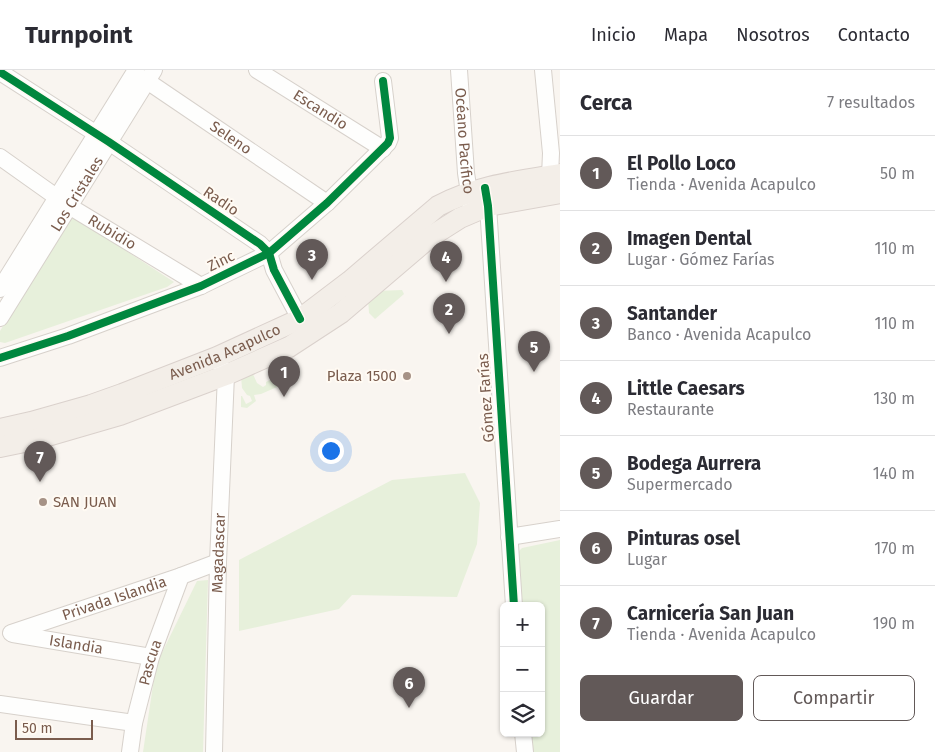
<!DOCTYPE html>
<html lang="es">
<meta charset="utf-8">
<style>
:root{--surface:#fff;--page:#f7f7f7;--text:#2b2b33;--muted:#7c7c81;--line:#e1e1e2;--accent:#625958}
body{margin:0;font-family:"Fira Sans",sans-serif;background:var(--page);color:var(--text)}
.controls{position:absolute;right:15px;bottom:15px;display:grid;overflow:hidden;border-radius:8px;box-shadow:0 1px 4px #0004}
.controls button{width:45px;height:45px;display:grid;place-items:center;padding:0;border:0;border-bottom:1px solid var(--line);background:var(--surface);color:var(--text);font:25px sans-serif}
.scale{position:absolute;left:15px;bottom:12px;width:78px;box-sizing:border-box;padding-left:5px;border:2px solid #7a5c4d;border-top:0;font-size:14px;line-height:18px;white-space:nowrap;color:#7a5c4d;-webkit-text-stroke:4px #fffaf3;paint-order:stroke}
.you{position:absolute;left:330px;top:380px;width:18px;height:18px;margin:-12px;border:4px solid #fff;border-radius:50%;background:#1a73e8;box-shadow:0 0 0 8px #1a73e833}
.badge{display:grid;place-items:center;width:32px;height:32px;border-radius:50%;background:var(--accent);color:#fff;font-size:16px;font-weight:700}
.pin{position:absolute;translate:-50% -41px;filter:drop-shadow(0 1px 2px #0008)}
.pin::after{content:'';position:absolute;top:26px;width:18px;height:15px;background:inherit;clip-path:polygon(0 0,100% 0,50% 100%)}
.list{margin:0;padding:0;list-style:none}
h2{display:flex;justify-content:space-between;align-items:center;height:65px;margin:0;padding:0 20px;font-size:21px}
h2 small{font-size:16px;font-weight:400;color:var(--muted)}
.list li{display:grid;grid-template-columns:32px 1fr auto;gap:15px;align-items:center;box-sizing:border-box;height:75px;padding:0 20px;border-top:1px solid var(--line)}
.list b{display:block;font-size:19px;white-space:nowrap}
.list p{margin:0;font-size:16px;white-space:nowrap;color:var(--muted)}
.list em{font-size:16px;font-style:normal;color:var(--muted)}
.actions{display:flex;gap:10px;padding:15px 20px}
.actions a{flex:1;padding:11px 0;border:1px solid var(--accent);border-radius:8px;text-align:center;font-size:18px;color:var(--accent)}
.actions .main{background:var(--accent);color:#fff}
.icon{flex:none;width:28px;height:28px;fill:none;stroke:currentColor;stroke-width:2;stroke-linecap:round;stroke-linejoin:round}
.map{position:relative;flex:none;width:560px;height:682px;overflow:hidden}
header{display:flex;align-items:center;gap:30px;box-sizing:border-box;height:70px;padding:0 25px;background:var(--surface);border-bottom:1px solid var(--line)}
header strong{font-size:24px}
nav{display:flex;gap:28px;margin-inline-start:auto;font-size:18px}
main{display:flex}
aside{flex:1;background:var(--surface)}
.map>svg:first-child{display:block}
.green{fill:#e7f0db}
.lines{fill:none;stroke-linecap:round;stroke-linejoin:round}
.minor-casing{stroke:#d7d1cb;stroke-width:18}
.major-casing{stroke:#dad1cc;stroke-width:22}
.minor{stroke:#fefefd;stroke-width:16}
.major{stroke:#f3eee8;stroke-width:20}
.cycleway-casing{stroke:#fffaf3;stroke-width:11}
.cycleway{stroke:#00873e;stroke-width:8}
.poi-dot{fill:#a69286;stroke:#fffaf3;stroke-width:2}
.labels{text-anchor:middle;stroke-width:4;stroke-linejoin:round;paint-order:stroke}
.street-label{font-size:15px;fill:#7a5c4d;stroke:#fffaf3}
.poi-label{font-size:15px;fill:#7a5c4d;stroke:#fffaf3;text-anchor:end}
</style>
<header>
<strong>Turnpoint</strong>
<nav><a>Inicio</a><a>Mapa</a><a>Nosotros</a><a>Contacto</a></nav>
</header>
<main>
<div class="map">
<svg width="560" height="682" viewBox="0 0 560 682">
<rect width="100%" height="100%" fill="#f9f5f0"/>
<g class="green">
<polygon points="71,145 174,212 167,217 5,273 0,272 0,261"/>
<polygon points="402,220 404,224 375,249 369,243 368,228 376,221"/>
<polygon points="252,302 257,313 263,317 266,315 266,312 279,305 284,314 261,324 254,325 256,331 247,338 241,337 241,326 242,326 246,334 252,331 250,326 247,325 242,318 241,306"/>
<polygon points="465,403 480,433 477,474 457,527 352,525 339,539 239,561 239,490 392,410"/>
<polygon points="560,470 560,682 530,682 529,663 541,663 541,536 519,536 517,483 522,478"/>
<polygon points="208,510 203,682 143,682 156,595 197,511"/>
</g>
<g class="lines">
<g class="minor-casing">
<g id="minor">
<path id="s1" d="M257 0 383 79"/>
<path id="s2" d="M459 0 466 103 471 135"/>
<polyline points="543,0 551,83 550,106"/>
<polyline points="0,2 109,72 260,174 269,183 274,200 300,249"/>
<path id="s3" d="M138 7 147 11 327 133"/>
<path id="s4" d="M0 87 69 136 201 216"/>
<polyline points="486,127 488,136 514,536"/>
<polyline points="0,219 136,0"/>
<path id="s5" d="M0 248 154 0"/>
<polyline points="0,288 68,266 201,216 269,183 327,133 388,73 390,68 383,11"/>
<polyline points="509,467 560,459"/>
<path id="s6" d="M11 563 181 506 218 492"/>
<path id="s7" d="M13 564 151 587"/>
<polyline points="0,634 134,653"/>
<polyline points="523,663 525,682"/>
<path id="s8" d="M130 682 134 653 151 587 181 506"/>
<path id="s9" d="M214 682 218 492 226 305 221 296"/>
</g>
</g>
<g class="major-casing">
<g id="major">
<path id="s10" d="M0 359 31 352 91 335 122 324 217 287 300 249 350 211 438 136C476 116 518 111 560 104"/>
<polyline points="0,377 34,370 120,345 226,305 289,277 341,243 430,167 460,148 488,136 560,123"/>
</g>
</g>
<use href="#minor" class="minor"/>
<use href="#major" class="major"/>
<g class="cycleway-casing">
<g id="cycleway">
<polyline points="0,2 109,72 260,174 269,183 274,200 300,249"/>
<polyline points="485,118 488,136 514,536"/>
<polyline points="0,288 68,266 201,216 269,183 327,133 388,73 390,68 383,11"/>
</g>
</g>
<use href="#cycleway" class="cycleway"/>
</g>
<g class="poi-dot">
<circle cx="407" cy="306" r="5"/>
<circle cx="43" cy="432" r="5"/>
</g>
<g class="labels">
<g class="street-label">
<text dy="5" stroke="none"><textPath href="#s1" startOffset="75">Escandio</textPath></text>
<text dy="5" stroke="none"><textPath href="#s3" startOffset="111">Seleno</textPath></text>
<text dy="5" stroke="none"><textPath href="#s2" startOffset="71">Océano Pacífico</textPath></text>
<text dy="5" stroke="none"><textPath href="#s5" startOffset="146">Los Cristales</textPath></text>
<text transform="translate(221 131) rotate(34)" y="5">Radio</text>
<text dy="5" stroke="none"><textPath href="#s4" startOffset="135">Rubidio</textPath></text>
<text transform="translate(221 191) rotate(-26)" y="5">Zinc</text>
<text dy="5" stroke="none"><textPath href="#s10" startOffset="238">Avenida Acapulco</textPath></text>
<text transform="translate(486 328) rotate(-94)" y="5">Gómez Farías</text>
<text dy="5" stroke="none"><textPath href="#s9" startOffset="199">Magadascar</textPath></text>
<text dy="5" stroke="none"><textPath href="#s6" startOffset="109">Privada Islandia</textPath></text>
<text dy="5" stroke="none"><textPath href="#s7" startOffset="64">Islandia</textPath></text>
<text dy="5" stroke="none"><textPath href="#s8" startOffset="92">Pascua</textPath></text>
</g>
<g class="poi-label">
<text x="397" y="311">Plaza 1500</text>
<text x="53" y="437" text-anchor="start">SAN JUAN</text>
</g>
</g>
</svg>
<div class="controls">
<button>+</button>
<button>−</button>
<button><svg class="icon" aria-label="layers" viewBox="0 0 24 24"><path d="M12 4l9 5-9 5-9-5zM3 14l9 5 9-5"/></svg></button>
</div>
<div class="scale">50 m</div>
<div class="you"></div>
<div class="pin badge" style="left:284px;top:327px">1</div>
<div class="pin badge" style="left:449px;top:264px">2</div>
<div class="pin badge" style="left:312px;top:210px">3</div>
<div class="pin badge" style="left:446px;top:212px">4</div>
<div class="pin badge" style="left:534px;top:302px">5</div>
<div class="pin badge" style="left:409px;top:638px">6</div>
<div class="pin badge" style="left:40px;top:412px">7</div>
</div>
<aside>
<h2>Cerca<small>7 resultados</small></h2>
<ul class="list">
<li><span class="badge">1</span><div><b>El Pollo Loco</b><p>Tienda · Avenida Acapulco</p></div><em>50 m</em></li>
<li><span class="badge">2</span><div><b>Imagen Dental</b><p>Lugar · Gómez Farías</p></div><em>110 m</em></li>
<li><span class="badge">3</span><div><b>Santander</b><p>Banco · Avenida Acapulco</p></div><em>110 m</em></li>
<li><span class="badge">4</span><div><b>Little Caesars</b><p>Restaurante</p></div><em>130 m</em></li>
<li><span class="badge">5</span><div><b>Bodega Aurrera</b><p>Supermercado</p></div><em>140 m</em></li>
<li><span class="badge">6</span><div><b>Pinturas osel</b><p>Lugar</p></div><em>170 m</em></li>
<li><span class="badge">7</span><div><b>Carnicería San Juan</b><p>Tienda · Avenida Acapulco</p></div><em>190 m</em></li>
</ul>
<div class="actions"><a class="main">Guardar</a><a>Compartir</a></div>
</aside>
</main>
